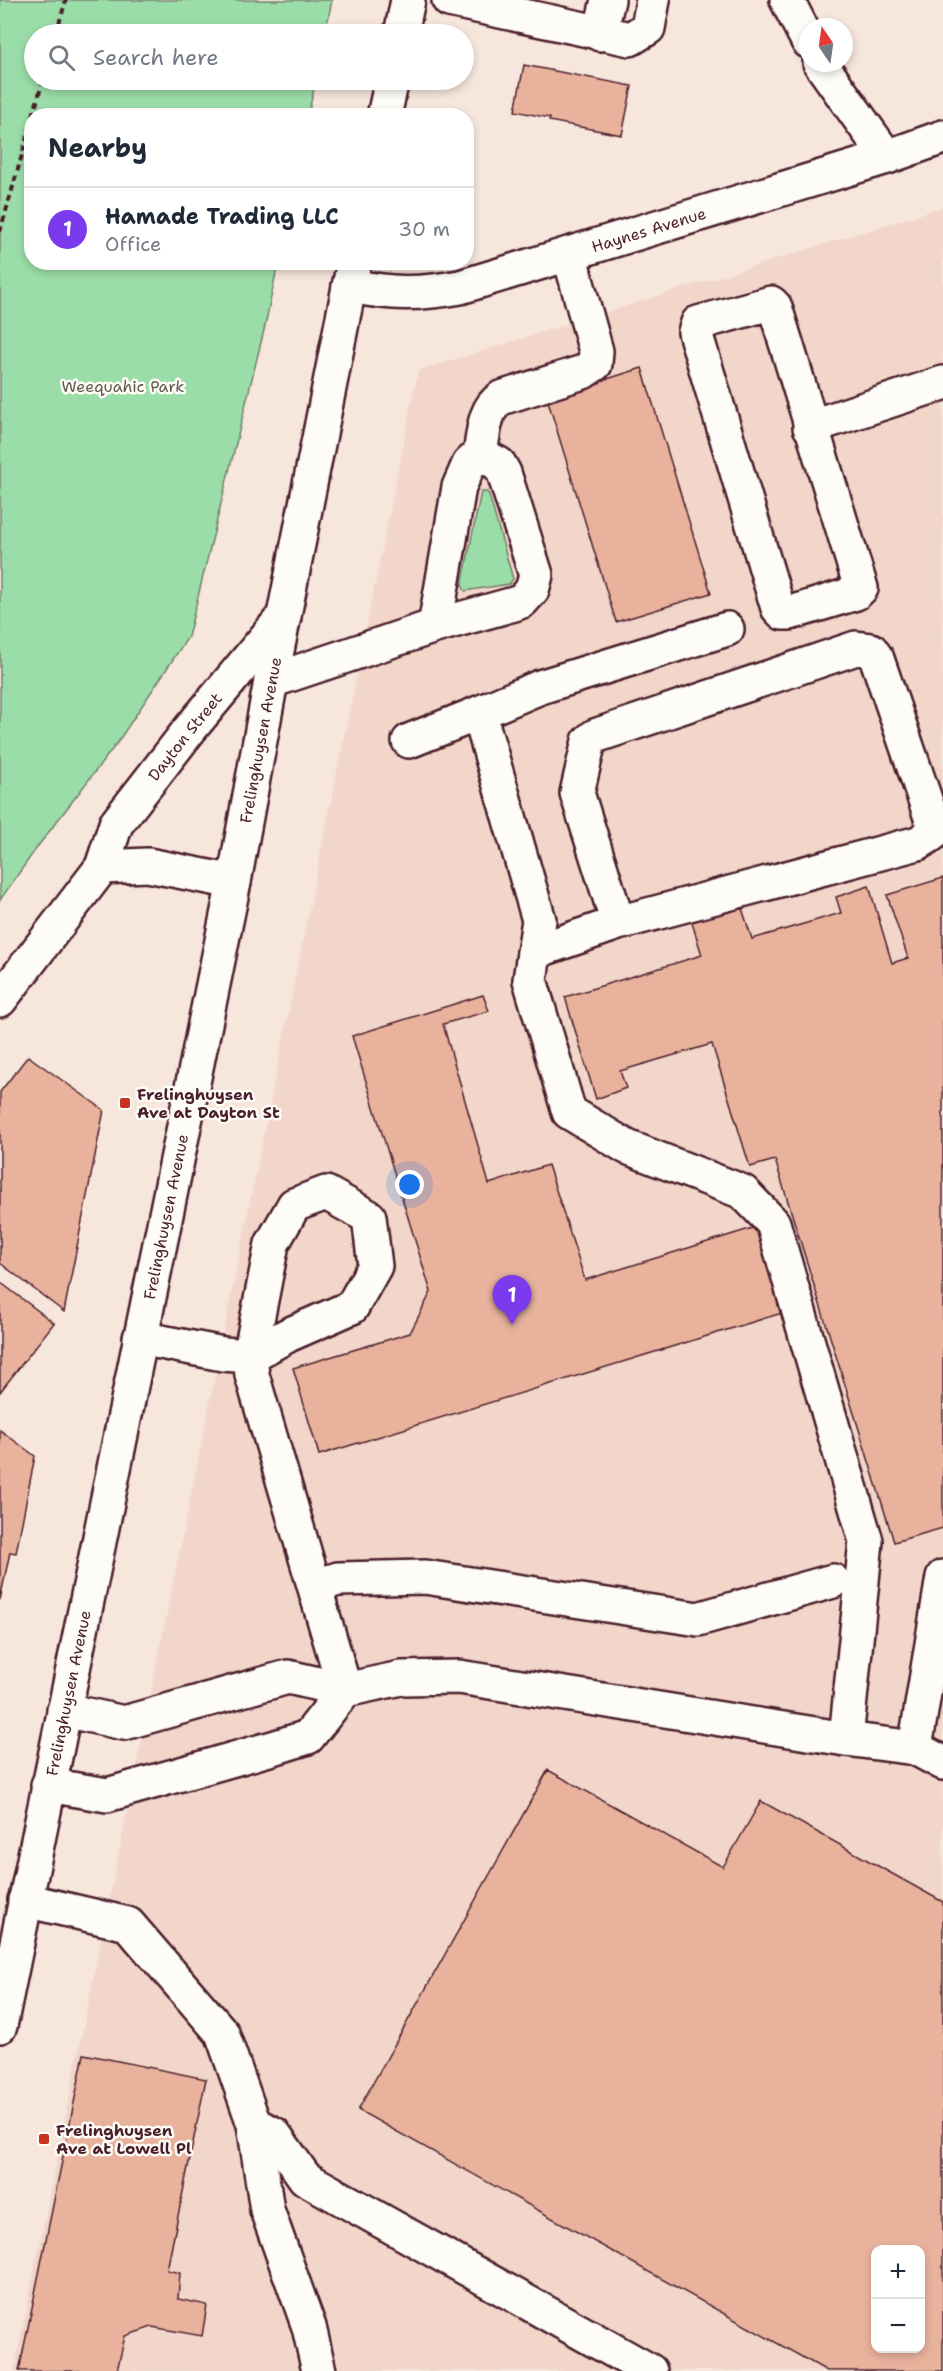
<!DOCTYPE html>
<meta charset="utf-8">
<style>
:root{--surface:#fff;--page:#f2f2f3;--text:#1f2937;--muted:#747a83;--line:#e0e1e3;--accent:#7c3aed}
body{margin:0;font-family:"Shantell Sans",sans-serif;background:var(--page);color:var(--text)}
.controls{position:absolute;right:18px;bottom:18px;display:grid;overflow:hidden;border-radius:12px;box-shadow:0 3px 9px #0003}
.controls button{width:54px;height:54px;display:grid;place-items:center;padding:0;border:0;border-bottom:2px solid var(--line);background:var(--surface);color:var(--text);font:30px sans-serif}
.compass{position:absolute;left:799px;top:18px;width:54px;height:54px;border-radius:50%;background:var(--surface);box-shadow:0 3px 9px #0003;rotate:347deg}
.you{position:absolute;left:410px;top:1185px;width:21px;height:21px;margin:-15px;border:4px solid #fff;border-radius:50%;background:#1a73e8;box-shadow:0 0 0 9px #1a73e833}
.badge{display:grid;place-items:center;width:39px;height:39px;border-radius:50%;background:var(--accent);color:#fff;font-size:20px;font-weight:700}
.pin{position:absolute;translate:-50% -50px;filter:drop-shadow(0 2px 3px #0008)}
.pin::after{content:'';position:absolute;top:32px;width:21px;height:18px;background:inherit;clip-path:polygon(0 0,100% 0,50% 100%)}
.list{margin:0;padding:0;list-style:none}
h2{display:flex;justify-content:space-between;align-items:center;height:78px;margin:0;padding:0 24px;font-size:26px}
h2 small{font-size:20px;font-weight:400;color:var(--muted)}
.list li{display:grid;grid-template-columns:39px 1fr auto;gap:18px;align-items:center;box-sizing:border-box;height:84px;padding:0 24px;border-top:2px solid var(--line)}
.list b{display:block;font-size:22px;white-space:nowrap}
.list p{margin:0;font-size:20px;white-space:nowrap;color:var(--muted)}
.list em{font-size:20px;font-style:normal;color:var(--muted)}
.icon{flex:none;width:33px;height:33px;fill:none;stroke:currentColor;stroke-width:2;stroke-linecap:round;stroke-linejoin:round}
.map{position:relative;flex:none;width:943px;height:2371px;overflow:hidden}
.search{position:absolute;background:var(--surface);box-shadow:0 3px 9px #0003;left:24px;top:24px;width:450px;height:66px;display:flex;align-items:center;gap:15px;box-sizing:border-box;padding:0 21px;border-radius:33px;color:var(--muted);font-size:22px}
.panel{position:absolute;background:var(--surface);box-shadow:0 3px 9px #0003;left:24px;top:108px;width:450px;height:162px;border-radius:24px}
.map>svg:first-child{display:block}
.built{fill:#f2d6c9;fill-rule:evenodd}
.green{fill:#9bdda8;stroke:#727e6a;stroke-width:1.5}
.building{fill:#e8b29d;stroke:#4a1f2b;stroke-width:1.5;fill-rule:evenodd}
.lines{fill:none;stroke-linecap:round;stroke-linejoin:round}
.minor-casing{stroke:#4a1f2b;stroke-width:38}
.major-casing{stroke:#4a1f2b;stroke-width:38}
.path{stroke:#4a1f2b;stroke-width:4;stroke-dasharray:6 4.5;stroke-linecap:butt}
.minor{stroke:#fdfcf7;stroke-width:33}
.major{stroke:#fdfcf7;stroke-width:33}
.poi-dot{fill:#c8321e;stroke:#fdfcf7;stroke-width:2}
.labels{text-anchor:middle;stroke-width:5;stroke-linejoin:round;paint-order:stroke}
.street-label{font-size:16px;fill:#4a1f2b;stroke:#fdfcf7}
.park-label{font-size:16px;fill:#625850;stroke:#fdfcf7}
.poi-label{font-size:16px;font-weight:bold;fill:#4a1f2b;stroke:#fdfcf7;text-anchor:start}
</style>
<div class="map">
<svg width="943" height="2371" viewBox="0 0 943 2371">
<rect width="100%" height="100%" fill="#f7e6dc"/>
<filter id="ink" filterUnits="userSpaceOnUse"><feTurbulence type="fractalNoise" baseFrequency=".0167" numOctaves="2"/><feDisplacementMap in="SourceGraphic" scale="12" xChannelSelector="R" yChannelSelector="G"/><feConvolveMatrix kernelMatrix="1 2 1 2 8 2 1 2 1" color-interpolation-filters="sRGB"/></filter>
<g filter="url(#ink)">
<path class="built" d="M943 207V2371H14L418 371ZM876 2250H920V2348H876Z"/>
<g class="green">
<polygon points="0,0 332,0 325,34 34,34 34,80 316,80 308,115 32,116 32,262 278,263 265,326 188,637 117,743 38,846 0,900"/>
<polygon points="481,492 487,492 489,495 513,579 509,584 465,591 462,585"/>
</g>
<g class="building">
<polygon points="524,65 632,86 622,135 549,121 550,118 515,111"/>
<polygon points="642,368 711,593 616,622 547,398"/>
<polygon points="943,878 943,1528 894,1542 775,1160 750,1167 712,1044 620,1071 626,1088 596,1099 565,997 702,955 689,913 739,899 752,939 841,913 836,897 869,886 892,963 908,958 887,895"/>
<polygon points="483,995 489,1011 443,1024 489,1184 548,1165 585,1280 756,1227 782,1313 319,1455 293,1368 410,1333 431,1292 352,1036"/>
<polygon points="28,1056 104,1110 64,1312 0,1263 0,1092"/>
<polygon points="0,1282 54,1323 0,1392"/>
<polygon points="0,1430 35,1456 16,1553 10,1552 0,1600"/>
<path d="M548 1770 723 1867 761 1801 943 1902V2371H827L358 2110ZM876 2250H920V2348H876Z"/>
<polygon points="84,2054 206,2079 167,2270 180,2273 178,2299 207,2305 202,2336 152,2327 125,2336 117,2371 19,2371"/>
</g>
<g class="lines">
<g class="minor-casing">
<g id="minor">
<polyline points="449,0 630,39 648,28 653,0"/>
<polyline points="600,34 608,0"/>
<polygon points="771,303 775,307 861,588 856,593 790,613 783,613 778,608 695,332 698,323"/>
<polyline points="810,427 943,383"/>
<path d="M480 454C484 434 483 410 501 398L583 372 595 364 596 351 569 254"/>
<polyline points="727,629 540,687 479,713 539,920 530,980 569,1112 627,1147 743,1192 773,1223 866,1541 846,1739"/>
<polyline points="271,681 435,626 514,604 522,601 532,590 536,575 504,473 499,464 480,454 469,464 459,487 435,626"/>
<polyline points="409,741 479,713"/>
<polyline points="102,867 148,865 234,882"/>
<polyline points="534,952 618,923 577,793 589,741 595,736 856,648 871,650 877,659 933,823 931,835 918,843 618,923"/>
<path id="s1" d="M0 1000 102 867 116 824 190 729 284 616"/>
<polyline points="140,1338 223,1354 250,1356 288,1335 352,1307 375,1266 369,1217 326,1193 294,1205 272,1244 250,1356 252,1375 345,1690"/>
<polyline points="316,1586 338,1579 425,1577 698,1619 833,1581"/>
<polyline points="64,1710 124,1723 288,1677 345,1690 401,1678 459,1677 846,1739 915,1748 943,1763"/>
<polyline points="915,1748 943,1577"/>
<polyline points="48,1785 107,1795 276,1747 308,1737 345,1690"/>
<polyline points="25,1900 128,1924 222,2033 254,2124 267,2210 309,2327 319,2371"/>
<polyline points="254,2124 274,2134 305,2178 650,2371"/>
</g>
</g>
<g class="major-casing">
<g id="major">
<polyline points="787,0 808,41"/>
<polyline points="401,34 408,0"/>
<polyline points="820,63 887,157"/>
<polyline points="384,116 392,80"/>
<path id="s2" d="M349 286C393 294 416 295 460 287L887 157 943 137"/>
<path id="s3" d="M0 2026 234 882 271 681 354 262"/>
</g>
</g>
<g class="path">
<polyline points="56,34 66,0"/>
<polyline points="33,116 43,80"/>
<polyline points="0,232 32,120"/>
</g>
<use href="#minor" class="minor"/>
<use href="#major" class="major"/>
</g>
</g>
<g class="poi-dot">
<rect x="119" y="1097" width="12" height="12" rx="3"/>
<rect x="38" y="2133" width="12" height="12" rx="3"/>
</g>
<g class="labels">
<g class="street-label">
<text dy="6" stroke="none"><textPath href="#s2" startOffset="309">Haynes Avenue</textPath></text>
<text dy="6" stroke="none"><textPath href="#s1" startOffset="324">Dayton Street</textPath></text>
<text dy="6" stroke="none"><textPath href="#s3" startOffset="1312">Frelinghuysen Avenue</textPath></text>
<text dy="6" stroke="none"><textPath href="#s3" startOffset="826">Frelinghuysen Avenue</textPath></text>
<text dy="6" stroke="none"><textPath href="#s3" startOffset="340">Frelinghuysen Avenue</textPath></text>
</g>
<g class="park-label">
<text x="123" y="392">Weequahic Park</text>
</g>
<g class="poi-label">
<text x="137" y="1100">Frelinghuysen<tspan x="137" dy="18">Ave at Dayton St</tspan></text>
<text x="56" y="2136">Frelinghuysen<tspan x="56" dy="18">Ave at Lowell Pl</tspan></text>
</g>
</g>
</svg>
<div class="controls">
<button>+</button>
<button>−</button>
</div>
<svg class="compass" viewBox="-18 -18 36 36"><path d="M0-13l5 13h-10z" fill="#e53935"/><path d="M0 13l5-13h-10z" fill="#747a83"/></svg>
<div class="you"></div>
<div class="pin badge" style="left:512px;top:1325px">1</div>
<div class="search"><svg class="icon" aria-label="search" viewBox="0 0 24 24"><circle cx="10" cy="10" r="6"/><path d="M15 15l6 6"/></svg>Search here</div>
<section class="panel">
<h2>Nearby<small></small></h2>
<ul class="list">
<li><span class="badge">1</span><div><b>Hamade Trading LLC</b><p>Office</p></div><em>30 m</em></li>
</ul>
</section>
</div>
